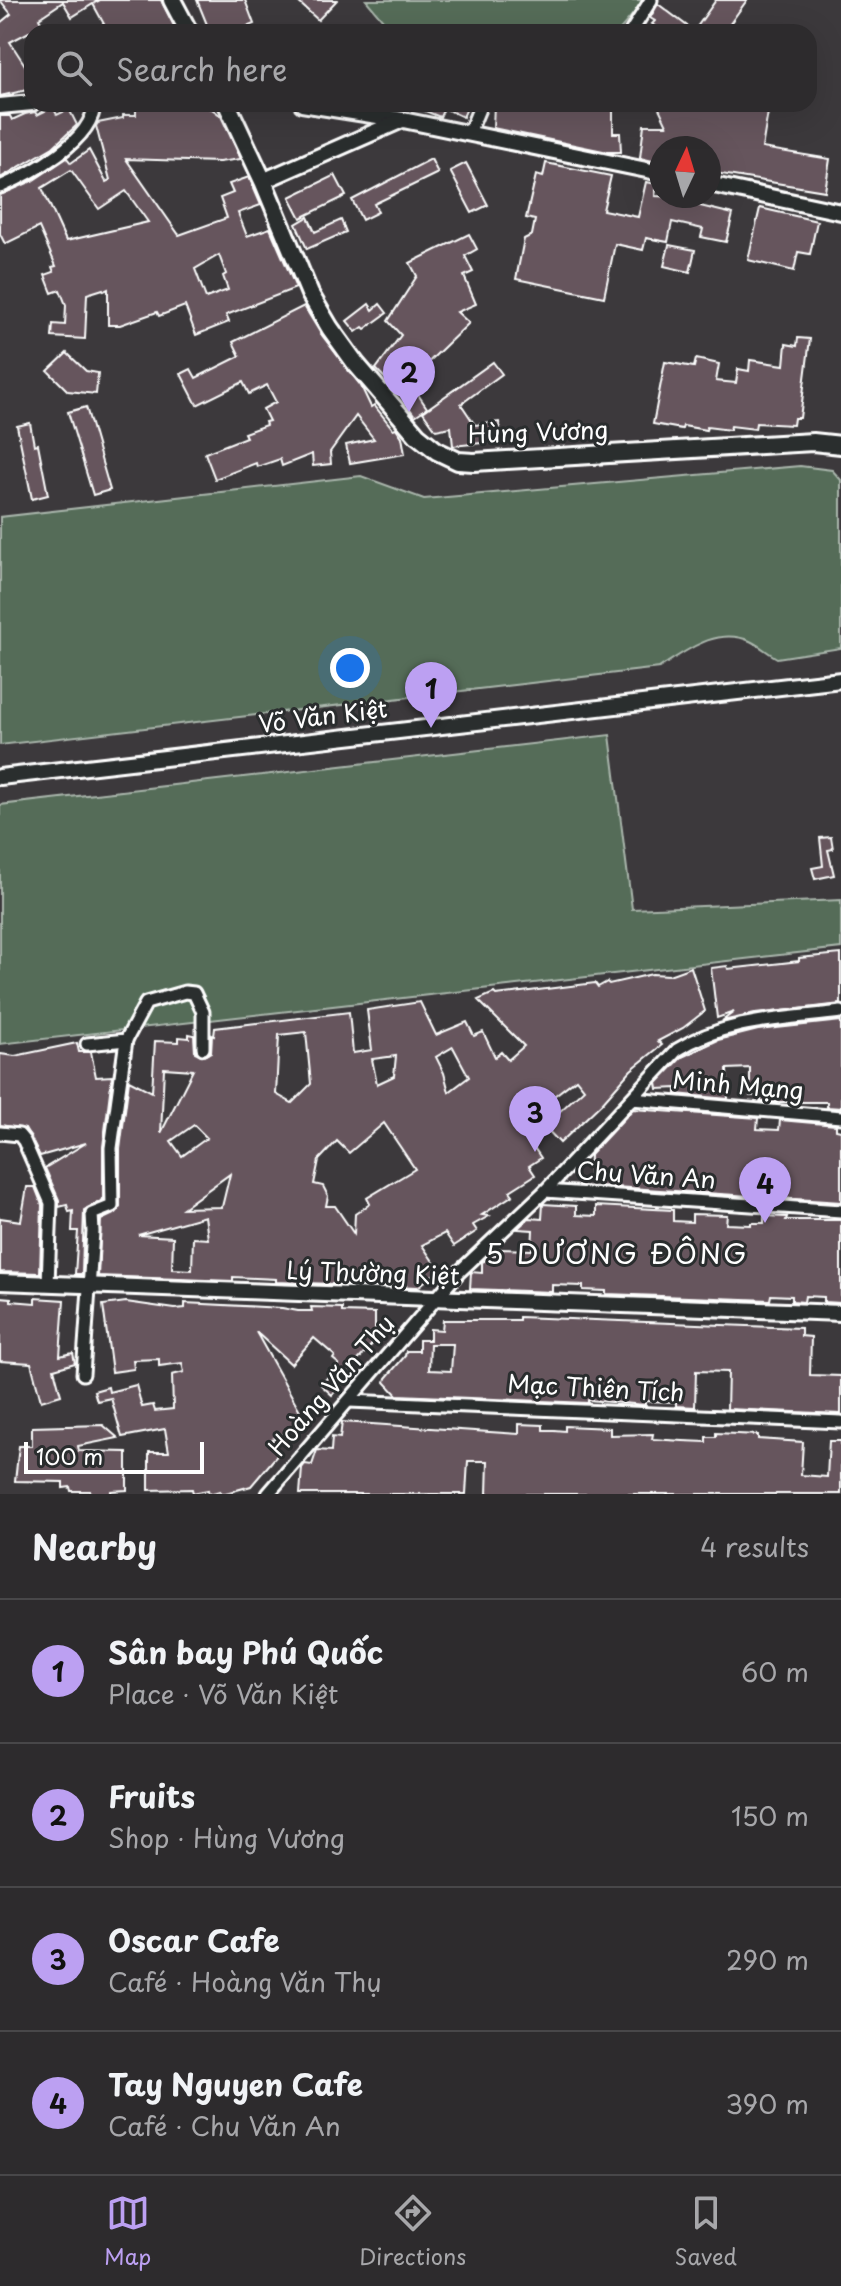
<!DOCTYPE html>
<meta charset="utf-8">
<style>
:root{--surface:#2d2b2d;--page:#353335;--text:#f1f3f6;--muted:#a7a7aa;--line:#484749;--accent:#bca0f2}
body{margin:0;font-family:"Playpen Sans",sans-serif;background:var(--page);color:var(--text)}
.compass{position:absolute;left:649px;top:136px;width:72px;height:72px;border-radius:50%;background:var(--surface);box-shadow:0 8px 32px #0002;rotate:4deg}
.scale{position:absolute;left:24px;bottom:20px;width:180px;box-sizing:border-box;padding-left:8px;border:4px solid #fff;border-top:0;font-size:22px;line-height:28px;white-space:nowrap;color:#fff;-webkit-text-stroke:6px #2a2d2e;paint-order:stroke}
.you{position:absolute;left:350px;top:668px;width:28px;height:28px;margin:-20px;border:6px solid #fff;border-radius:50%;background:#1a73e8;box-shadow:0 0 0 12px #1a73e833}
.badge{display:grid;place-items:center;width:52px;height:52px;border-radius:50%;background:var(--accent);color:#111;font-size:26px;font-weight:700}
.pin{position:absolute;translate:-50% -66px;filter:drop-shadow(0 2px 4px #0008)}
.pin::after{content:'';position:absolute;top:42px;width:28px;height:24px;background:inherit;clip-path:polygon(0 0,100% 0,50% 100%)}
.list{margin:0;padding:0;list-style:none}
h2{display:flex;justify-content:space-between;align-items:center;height:104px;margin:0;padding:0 32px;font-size:34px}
h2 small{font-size:26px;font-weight:400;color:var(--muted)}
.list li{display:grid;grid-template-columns:52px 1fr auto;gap:24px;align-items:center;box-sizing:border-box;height:144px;padding:0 32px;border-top:2px solid var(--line)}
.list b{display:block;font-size:30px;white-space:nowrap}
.list p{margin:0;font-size:26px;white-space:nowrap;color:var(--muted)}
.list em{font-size:26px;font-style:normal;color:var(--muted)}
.icon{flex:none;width:44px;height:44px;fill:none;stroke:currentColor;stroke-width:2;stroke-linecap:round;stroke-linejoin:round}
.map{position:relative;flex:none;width:841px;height:1494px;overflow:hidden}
.search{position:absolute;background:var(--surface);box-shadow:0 8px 32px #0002;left:24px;right:24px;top:24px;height:88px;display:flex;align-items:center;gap:20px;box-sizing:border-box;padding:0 28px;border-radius:24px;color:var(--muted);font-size:30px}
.sheet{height:680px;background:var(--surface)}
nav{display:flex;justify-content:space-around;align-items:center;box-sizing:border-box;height:112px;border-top:2px solid var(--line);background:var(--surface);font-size:22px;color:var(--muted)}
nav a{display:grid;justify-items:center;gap:4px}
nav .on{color:var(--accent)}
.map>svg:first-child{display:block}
.green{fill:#546c59;stroke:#aab6ac;stroke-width:2}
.building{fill:#66555d;stroke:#fff;stroke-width:2;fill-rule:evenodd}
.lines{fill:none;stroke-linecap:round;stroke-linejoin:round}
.minor-casing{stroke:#fff;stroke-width:17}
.tertiary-casing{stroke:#fff;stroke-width:20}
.secondary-casing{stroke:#fff;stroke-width:22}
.minor{stroke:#2a2d2e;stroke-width:11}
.tertiary{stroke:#2a2d2e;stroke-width:14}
.secondary{stroke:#2a2d2e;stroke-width:16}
.labels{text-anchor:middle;stroke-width:6;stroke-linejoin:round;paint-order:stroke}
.street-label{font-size:24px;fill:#fff;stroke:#2a2d2e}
.quarter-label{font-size:28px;letter-spacing:2px;fill:#fff;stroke:#2a2d2e}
</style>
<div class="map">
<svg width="841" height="1494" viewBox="0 0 841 1494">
<rect width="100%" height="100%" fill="#3c393c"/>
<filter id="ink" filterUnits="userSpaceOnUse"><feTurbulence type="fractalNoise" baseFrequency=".0125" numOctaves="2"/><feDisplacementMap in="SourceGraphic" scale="16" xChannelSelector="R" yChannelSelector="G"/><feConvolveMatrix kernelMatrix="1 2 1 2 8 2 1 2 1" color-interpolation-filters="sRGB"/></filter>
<g filter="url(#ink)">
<g class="green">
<polygon points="366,0 645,0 618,32 393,32"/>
<path d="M800 466 832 470 841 480V648L777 658C768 653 759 645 750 641 717 626 686 651 659 668L0 745V517L361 476 424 499Z"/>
<polygon points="610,735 632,909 841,900 841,948 0,1044 0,805"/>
</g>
<g class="building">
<polygon points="0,0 99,0 94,3 100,0 161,0 177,32 88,32 104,24 93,4 72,17 63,2 39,18 47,32 29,32 10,42 32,76 32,89 0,96 0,23 11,14"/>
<polygon points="197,0 245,0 254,24 234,32 210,32"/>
<polygon points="296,0 337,0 318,20"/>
<polygon points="716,0 747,0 724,32 663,32 652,24 655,21 650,18 658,4 694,31"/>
<path d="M136 104H174V108H189L192 104 212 109 221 116 241 159 219 162 126 159 179 235 227 218 220 198 233 193 229 184 249 177 261 205 238 213 247 236 270 228 296 288 226 315 229 322 196 335 185 306 159 316 157 312 120 325H108V289L104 291 103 289 87 294 85 339 52 337 53 324 65 325 66 305 60 290 52 293 45 275 54 272 52 267 56 266 39 227 5 244 0 234V195L32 181 67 158 71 163 89 150 106 182 110 180 96 126 98 123 123 118V115H136ZM71 170 99 209 126 191 148 222 66 241 42 188ZM219 255 226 274 223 276 228 290 206 298 195 269Z"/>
<polygon points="408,104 469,104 463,117 444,108 440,117"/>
<polygon points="494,104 613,104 613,133 620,133 621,152 608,152 493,128"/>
<polygon points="657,104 786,104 784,114 768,112 762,148 830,159 825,191 709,172 709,148 661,148 661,163 640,158 644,125 667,125"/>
<polygon points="53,107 57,115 69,109 77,125 53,147 0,178 0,116 10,116 12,120 25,114 35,112 37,115"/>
<polygon points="431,159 438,173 374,204 378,212 362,220 352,200"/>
<polygon points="466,163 488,205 472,213 450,171"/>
<polygon points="546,163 611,176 603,210 638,217 646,182 657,184 655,196 697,198 696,205 733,214 726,242 701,237 703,229 672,222 668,242 646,238 643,250 615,244 604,297 516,279 524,239 532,235 535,220 526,218 536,175 543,177"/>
<polygon points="335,175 346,196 301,218 290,197"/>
<polygon points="760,208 817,221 810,254 798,252 794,271 748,260"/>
<polygon points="308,217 315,232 341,220 346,232 307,249 296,224"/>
<polygon points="469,234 477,249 465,256 473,272 464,276 476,304 457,312 469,323 409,381 427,408 415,416 396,389 376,369 401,335 388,321 417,276 410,263"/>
<polygon points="669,245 695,250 690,272 664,266"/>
<polygon points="369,304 373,310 380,304 387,313 365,329 363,327 356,332 347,321"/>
<polygon points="304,306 321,334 361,386 371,407 374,405 393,429 396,428 402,437 405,454 350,463 346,445 374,439 356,416 330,452 331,464 313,466 312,454 282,466 280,459 257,467 256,463 215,479 205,453 246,437 244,433 266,425 265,422 269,421 263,409 276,402 267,385 249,394 243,382 197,405 181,374 191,369 196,378 240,356 233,342"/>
<polygon points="798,338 810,339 800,418 794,418 793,425 756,423 755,429 731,426 730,430 707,427 706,430 683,426 682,429 653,424 665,362 694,367 696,359 719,364 716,381 736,383 738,369 749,371 750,360 784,365 786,344 797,346"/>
<polygon points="67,353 86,371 98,373 96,394 68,391 48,371"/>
<polygon points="493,362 502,374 461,404 475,425 499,422 501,441 453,446 451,427 436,430 423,412"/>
<polygon points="86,407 110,490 93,495 68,412"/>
<polygon points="30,423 34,445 38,444 48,495 32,499 17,426"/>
<polygon points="831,837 833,849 828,850 834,875 815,879 812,868 823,866 820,838"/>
<polygon points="841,954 841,1004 755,1014 722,1021 734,1012 717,1018 711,968 727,966 728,969 782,963 799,961 799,958"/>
<path d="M691 967 705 1011 683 1028 658 1041 662 1045 631 1070 602 1103 560 1143 544 1126 584 1089 576 1079 518 1124 541 1158 529 1166 535 1175 510 1191 513 1195 482 1215 489 1216 473 1225 477 1231 454 1246 445 1233 422 1245 439 1270 418 1287 276 1282V1279L233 1277V1281L98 1276 101 1220 116 1213 120 1207V1149L129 1080 152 1092 155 1041 179 1042V1037L189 1038V1034L194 1035 195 1052 204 1056 211 1052 212 1035 214 1036 215 1028 349 1012 353 1053 372 1050 367 1010 420 1002 436 1035 467 1022 474 1036 483 1032 495 1057 501 1052 508 1060 524 1046 478 1000 494 993 496 995 595 983 598 987 607 982 609 984 652 974 669 975ZM306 1032 311 1084 292 1103 276 1094 279 1035ZM453 1047 469 1077 449 1092 444 1073 436 1057ZM396 1056 394 1076 377 1084 372 1059ZM164 1068 193 1070 161 1133ZM384 1123 415 1169 367 1198 370 1204 355 1214 354 1234 335 1206H326L328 1196 323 1186 314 1184 319 1160 337 1141 349 1153ZM194 1125 207 1138 182 1156 171 1141ZM230 1174 222 1207 183 1208ZM205 1216 208 1239 193 1238 192 1270 172 1269 173 1237 138 1235Z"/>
<polygon points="841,1021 841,1108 827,1107 827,1102 761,1102 761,1095 750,1096 750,1068 727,1069 728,1099 676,1094 676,1088 658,1089 657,1083 682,1057 718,1040 758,1030"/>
<polygon points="77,1043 79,1052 91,1052 96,1077 112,1076 103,1147 103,1200 84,1210 82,1274 75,1274 78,1231 72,1231 73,1211 69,1212 67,1205 59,1207 59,1200 45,1168 86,1143 40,1156 25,1129 0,1125 0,1054 15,1056"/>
<polygon points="633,1109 758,1118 757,1129 779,1130 780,1120 836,1125 836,1130 841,1131 841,1202 600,1186 601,1177 589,1176 590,1155"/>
<polygon points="27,1187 35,1187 42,1205 40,1273 0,1272 0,1218 21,1221"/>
<polygon points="543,1204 576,1206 576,1215 596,1216 596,1206 673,1210 673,1221 692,1222 692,1214 727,1215 726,1224 751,1225 751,1223 764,1223 764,1216 787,1217 786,1220 841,1220 841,1303 824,1302 824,1297 805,1296 804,1302 792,1301 792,1296 771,1295 770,1300 606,1294 606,1291 583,1290 583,1286 552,1285 552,1292 470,1289 471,1272 482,1273 482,1262 498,1254 498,1249 532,1250 533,1230 517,1229 529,1218 542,1219"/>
<polygon points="0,1297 11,1298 11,1301 35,1303 35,1298 64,1300 60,1356 73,1353 75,1363 54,1369 61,1395 41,1401 31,1363 0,1361"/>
<polygon points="126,1302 175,1309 185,1308 185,1303 282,1308 298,1311 312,1311 311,1307 342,1308 342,1312 375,1313 375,1341 348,1372 350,1374 332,1395 321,1385 339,1364 333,1359 335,1356 314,1338 291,1364 256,1332 308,1425 294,1433 293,1430 272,1439 279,1453 251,1486 222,1494 220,1491 209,1494 208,1490 193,1493 192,1489 149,1490 149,1452 169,1452 165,1429 122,1437 111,1398 97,1401 94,1391 108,1387 109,1392 136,1385 142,1407 153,1405 155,1411 173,1409 172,1375 184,1372 182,1363 159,1366 159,1359 133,1360 134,1369 112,1372 103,1305"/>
<path d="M519 1317 801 1328V1336L811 1337 810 1375 841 1376V1414L727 1409 728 1372 696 1371 695 1407 676 1406V1402L645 1401V1405L588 1400V1403L397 1395 385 1382 386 1378 405 1356 406 1351H419V1340H430V1329L442 1330 443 1320H519ZM430 1344H453L451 1371 429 1370Z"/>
<polygon points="342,1422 519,1434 519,1424 543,1425 543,1430 554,1430 565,1431 565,1426 610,1428 610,1435 653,1434 652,1439 683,1441 706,1442 706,1437 716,1437 716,1433 758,1435 758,1439 803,1442 801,1475 827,1477 829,1441 841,1441 841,1494 487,1494 488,1461 468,1461 466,1494 300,1494 302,1468 305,1464 312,1465 317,1450 331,1451 332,1437 340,1438"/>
<polygon points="103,1425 118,1438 78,1446 79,1451 127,1452 127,1490 111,1491 111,1494 90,1494 90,1491 71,1491 70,1487 63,1488 63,1482 15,1481 19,1446 32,1446 32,1427"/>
</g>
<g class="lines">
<g class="minor-casing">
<g id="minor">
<polyline points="631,32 651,0"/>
<polyline points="469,133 481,104"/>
<path d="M0 187C30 174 94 140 94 104"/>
<polyline points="87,1044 126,1040 146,1003 185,992 194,993 203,1012 203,1048"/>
<polyline points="632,1099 841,1117"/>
<polyline points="0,1133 19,1135 24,1141 51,1203 48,1284"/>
<polyline points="545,1191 841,1211"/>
<polyline points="83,1374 93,1232 92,1214 112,1206 111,1148 126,1040"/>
<polyline points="349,1401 841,1422"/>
<path d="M268 1494 459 1272 545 1191 677 1050C726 1019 785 1019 841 1012"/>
</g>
</g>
<g class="tertiary-casing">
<g id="tertiary">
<polyline points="302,104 403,120 661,173"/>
<polyline points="0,106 32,103"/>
<polyline points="263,181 402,120"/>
<polyline points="709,184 841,212"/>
<polyline points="0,777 841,680"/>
<polyline points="0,1282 841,1313"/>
</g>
</g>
<g class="secondary-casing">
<g id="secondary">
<polyline points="172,0 189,32"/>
<polyline points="227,104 263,181 310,294 330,328 356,364 417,435 437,451 458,461 474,462 813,442 841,445"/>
</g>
</g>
<use href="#minor" class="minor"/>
<use href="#tertiary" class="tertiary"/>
<use href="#secondary" class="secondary"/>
</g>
</g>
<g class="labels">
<g class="street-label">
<text transform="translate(538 433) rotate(-2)" y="8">Hùng Vương</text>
<text transform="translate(323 717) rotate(-7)" y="8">Võ Văn Kiệt</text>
<text transform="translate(738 1086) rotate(5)" y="8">Minh Mạng</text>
<text transform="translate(646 1176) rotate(4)" y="8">Chu Văn An</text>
<text transform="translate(373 1274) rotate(2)" y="8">Lý Thường Kiệt</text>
<text transform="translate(332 1386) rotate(-49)" y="8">Hoàng Văn Thụ</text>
<text transform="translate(596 1389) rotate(3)" y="8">Mạc Thiên Tích</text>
</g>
<g class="quarter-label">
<text x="617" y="1264">5 DƯƠNG ĐÔNG</text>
</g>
</g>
</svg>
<svg class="compass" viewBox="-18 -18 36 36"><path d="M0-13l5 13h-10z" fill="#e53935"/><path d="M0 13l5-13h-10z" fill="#a7a7aa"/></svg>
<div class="scale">100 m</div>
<div class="you"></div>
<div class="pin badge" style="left:431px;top:728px">1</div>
<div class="pin badge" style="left:409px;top:412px">2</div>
<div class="pin badge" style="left:535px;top:1152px">3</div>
<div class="pin badge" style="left:765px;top:1223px">4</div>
<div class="search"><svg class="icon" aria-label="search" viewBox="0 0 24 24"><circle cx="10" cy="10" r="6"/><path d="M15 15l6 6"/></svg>Search here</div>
</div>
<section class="sheet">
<h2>Nearby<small>4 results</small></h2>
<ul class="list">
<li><span class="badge">1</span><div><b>Sân bay Phú Quốc</b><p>Place · Võ Văn Kiệt</p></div><em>60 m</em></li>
<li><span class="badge">2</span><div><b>Fruits</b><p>Shop · Hùng Vương</p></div><em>150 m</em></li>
<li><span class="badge">3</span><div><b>Oscar Cafe</b><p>Café · Hoàng Văn Thụ</p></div><em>290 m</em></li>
<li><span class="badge">4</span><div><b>Tay Nguyen Cafe</b><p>Café · Chu Văn An</p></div><em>390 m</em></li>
</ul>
</section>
<nav>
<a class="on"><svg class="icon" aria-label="map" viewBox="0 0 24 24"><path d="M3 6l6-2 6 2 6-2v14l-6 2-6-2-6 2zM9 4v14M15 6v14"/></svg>Map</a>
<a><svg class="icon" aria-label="directions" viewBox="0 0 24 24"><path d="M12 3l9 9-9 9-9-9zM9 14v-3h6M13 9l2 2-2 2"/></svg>Directions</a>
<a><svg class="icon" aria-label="saved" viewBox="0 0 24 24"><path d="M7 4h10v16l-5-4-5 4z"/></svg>Saved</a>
</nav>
